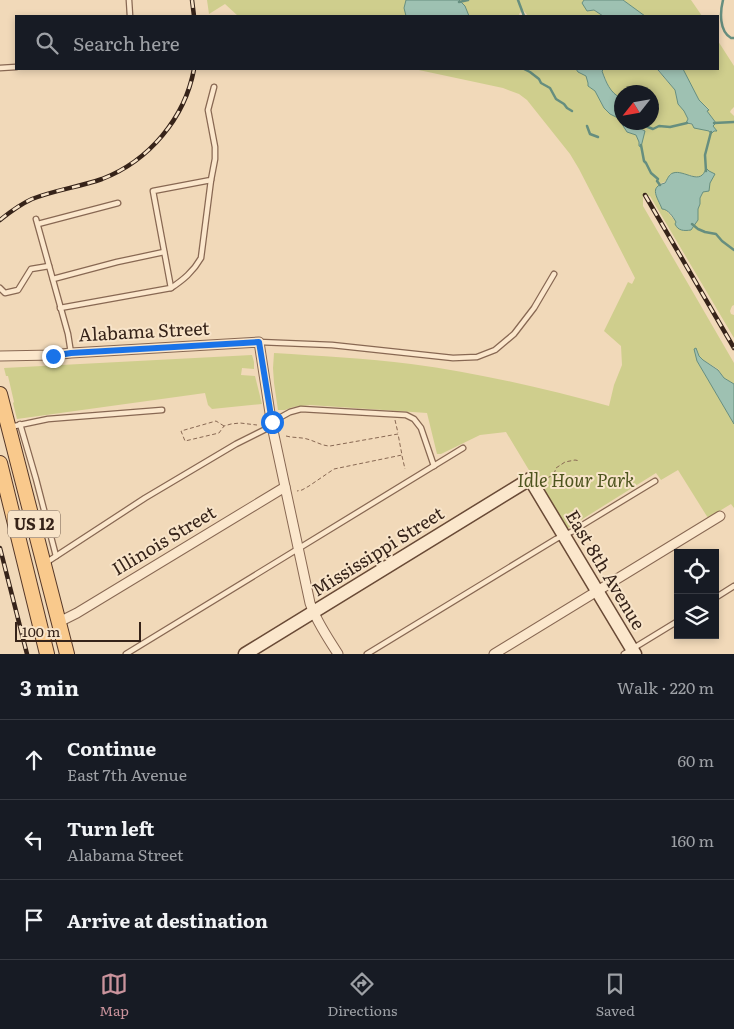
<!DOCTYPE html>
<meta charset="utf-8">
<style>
:root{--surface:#171b24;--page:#242831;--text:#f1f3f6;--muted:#9ea1a6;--line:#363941;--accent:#ca939c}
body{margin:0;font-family:Literata,serif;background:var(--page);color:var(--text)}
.controls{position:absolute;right:15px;bottom:15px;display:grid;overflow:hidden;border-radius:0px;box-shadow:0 2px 8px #0003}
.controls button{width:45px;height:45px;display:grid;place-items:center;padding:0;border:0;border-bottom:1px solid var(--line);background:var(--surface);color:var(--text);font:25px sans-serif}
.compass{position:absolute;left:614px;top:85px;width:45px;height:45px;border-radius:50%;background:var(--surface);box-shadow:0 2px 8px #0003;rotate:239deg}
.scale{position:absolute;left:15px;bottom:12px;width:126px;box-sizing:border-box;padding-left:5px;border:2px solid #362319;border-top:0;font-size:14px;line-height:18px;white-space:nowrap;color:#362319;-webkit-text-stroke:4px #f8e4c9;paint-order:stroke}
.stop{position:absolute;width:15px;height:15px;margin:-11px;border:4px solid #1a73e8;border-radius:50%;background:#fff}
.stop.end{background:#1a73e8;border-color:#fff;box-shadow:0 1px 5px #0008}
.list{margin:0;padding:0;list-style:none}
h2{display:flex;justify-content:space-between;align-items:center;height:65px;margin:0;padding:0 20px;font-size:21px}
h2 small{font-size:16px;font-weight:400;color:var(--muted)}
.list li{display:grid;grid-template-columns:32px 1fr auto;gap:15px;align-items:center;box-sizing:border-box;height:80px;padding:0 20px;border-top:1px solid var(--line)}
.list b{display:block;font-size:19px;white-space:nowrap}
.list p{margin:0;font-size:16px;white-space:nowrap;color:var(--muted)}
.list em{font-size:16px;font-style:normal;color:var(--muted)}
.icon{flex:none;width:28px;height:28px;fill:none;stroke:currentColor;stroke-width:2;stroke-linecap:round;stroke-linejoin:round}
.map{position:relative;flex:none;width:734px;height:654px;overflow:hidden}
.search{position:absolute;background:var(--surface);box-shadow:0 2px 8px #0003;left:15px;right:15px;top:15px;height:55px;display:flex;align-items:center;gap:12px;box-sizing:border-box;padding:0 18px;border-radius:0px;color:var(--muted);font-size:19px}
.sheet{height:305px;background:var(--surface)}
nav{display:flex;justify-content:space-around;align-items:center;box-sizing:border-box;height:70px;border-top:1px solid var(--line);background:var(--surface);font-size:14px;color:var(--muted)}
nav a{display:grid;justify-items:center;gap:2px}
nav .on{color:var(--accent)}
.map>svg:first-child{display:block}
.green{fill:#cfce8d;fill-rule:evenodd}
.water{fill:#9ec1b2;stroke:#668e7f}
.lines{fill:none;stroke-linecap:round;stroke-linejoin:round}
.stream{stroke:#668e7f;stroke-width:2.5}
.lane-casing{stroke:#886853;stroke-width:7}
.street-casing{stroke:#886853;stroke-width:11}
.secondary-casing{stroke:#694a36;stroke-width:15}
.primary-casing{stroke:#553728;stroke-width:16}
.path{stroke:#886853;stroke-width:1;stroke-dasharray:4 2.5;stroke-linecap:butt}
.lane{stroke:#fbe7cc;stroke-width:4.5}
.street{stroke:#fbe7cc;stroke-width:9}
.secondary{stroke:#fbe7cc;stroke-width:12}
.primary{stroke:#f9c98c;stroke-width:14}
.rail-casing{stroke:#362319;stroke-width:4.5}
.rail{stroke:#f8e4c9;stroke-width:2.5;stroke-dasharray:8;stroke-linecap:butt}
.route{stroke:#1a73e8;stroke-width:6}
.labels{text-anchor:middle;stroke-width:4;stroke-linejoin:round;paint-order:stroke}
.shield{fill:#f8e4c9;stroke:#705d4e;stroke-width:1}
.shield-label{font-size:16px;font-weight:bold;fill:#362319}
.street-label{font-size:18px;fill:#362319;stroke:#f8e4c9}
.park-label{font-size:18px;font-style:italic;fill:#4d541e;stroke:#f8e4c9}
</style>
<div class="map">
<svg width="734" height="654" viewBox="0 0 734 654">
<rect width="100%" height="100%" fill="#f1d9b9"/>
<g class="green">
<polygon points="207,0 406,0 404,8 406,16 238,16 225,4 209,14"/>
<polygon points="459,0 584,0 582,3 603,16 528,16 523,10 519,14 520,16 469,16 465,6"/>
<polygon points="623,0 691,0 702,16 645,16"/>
<path d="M718 41 734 66V107L731 110 730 112 734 116V305L732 306 730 311 731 314 734 315V338L650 196H643V206L734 363V384L724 378 718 369 703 360 699 356 696 349 697 361 734 424V508L731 504 708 518 678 470 661 480 656 473 565 530 506 432 480 435 441 454H437L427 413 310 405 293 407 285 410H278L274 383 273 368 274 353C320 356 366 358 411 364 478 373 544 388 609 406L614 385 622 365 621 346 604 331 628 282 632 284 635 278 579 169 570 154 527 100 519 94 503 88 414 69H576L578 72 586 76 589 83 588 86 595 91 604 108 610 114 618 118 627 132 636 135 641 146 645 131 639 128V126L642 125 641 123H639L652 122V92H622L621 98C610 93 607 82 602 71L604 69H658V71L675 90 678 104 684 111 687 117V124C695 124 701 129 709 131L711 134 713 126 716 123 707 111 709 109 699 100 683 69H718ZM706 169 709 171 703 192 700 198V204L698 209V220L676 222 665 209H662L655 193 661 183C667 182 668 179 670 174 675 174 679 174 684 174 693 175 702 182 706 169Z"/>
<polygon points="252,355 254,362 254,369 242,368 241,375 255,376 262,404 212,409 208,405 205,393 17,419 13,403 14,402 8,376 6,376 4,368"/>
</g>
<g class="water">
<polygon points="406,0 459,0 465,6 469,16 406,16 404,8"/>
<polygon points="584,0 623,0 645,16 603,16 594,10 587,11 582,3"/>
<path d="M576 69H604L602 71C606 82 610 93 621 98L622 122 641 123 643 125 639 126V128L645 131 641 147 639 146V142L636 135 627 132 618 118 610 114 604 108 595 91 588 86V83L586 76 578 72Z"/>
<polygon points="658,69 683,69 699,100 709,110 707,111 716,123 713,126 717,131 714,131 711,134 709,131 694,128 692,124 686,123 688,119 684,111 678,104 675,90 658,70"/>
<path d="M706 168 709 171 715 174 710 183 709 191 703 192 700 198V204L698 209V220L691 230C684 231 678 231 675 224L676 222C673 217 668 209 662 209 658 198 648 187 665 183 667 180 669 174 673 173 684 169 701 187 706 168Z"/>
<polygon points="696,348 699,356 703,360 718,370 724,378 734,384 734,424 697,361 694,349"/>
</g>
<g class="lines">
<g class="stream">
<polyline points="518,0 524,16"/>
<path d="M723 0C720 12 719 31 731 38H734"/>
<polyline points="459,2 468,0"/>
<polyline points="524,69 530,72 539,79 541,83 550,88 556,99 564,104 567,108 572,111"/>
<polyline points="714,123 734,122"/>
<polyline points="640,124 653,129 659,126 670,127 687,123"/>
<polyline points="587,126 590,134 598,137"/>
<polyline points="641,145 644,161 646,163 651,173 658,179 657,181 660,185"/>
<polyline points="706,171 705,155 711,132"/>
<polyline points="692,224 698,229 705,232 716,234 722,241 734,250"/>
</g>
<g class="lane-casing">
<g id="lane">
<polyline points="129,0 130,16"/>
<polyline points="0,68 16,67"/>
<polyline points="36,219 68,334 71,353"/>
<polyline points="38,224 118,203"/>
<polyline points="53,279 117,262 164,252"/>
<polyline points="0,288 5,293 18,290 31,269 49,266"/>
<path d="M171 288C183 280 193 272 201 258L211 180"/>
<polyline points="60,308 171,288 153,191 211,180 215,159 215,147 208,110 214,87"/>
<polyline points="259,342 332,345 453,358 477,357 495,350 514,334 534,308 554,274"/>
<polyline points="272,422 290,412 301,409 406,415 414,419 421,428 434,466"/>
<polyline points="20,424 36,479 56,556"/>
<polyline points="10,427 48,419 162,410"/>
<polyline points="47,562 145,498 236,444 272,426"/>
<polyline points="715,598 734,586"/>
<polyline points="126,654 463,448"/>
<polyline points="367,654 556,539 571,532 655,481"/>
<polyline points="624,654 678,621"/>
</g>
</g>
<g class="street-casing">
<g id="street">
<path d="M0 356 53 355 71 353 259 342 272 426 310 603C316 621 328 638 338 654"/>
<polyline points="59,622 77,613 285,487"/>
<polyline points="494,654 720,516"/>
</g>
</g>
<g class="secondary-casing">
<polyline id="secondary" points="245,654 530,479 635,654"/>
</g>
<g class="primary-casing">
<g id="primary">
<polyline points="0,394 67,654"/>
<polyline points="0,463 47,654"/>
</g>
</g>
<g class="path">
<polyline points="395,420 398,433"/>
<polyline points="224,426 216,421 181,431 185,441 219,433 224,426 231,424 240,423 257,425"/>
<path d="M286 436C293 438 300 437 307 439 315 441 322 446 330 446L398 434 402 455 334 469 309 486 302 490 297 491"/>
<polyline points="402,456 405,469"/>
<polyline points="543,481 554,474 556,468 565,462 575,460 580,461"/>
</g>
<use href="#lane" class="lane"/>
<use href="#street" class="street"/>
<use href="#secondary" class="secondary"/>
<use href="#primary" class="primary"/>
<g class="rail-casing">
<g id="rail">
<polyline points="192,0 194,16"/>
<polyline points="645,195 734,348"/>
<path d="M0 220C10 212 21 204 32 199 55 190 79 187 102 179 149 161 185 118 194 69"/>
<polyline points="0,548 27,654"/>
</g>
</g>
<use href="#rail" class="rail"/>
</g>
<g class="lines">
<polyline class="route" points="53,356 71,353 259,342 272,422"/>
</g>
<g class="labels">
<rect class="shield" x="8" y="510.5" width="52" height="27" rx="4"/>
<g class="shield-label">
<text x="34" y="530">US 12</text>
</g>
<g class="street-label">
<text transform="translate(144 332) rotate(-3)" y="6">Alabama Street</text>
<text transform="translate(164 541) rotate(-31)" y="6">Illinois Street</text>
<text transform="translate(378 552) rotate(-32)" y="6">Mississippi Street</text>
<text transform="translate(605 570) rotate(59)" y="6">East 8th Avenue</text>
</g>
<g class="park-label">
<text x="576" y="487">Idle Hour Park</text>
</g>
</g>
</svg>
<div class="controls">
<button><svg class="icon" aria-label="locate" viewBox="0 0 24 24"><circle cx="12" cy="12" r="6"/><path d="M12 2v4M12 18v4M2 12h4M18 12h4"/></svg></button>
<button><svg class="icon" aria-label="layers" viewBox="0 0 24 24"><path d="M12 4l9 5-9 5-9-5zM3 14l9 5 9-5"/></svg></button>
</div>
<svg class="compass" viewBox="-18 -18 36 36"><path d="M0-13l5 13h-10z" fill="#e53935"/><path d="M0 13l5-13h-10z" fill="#9ea1a6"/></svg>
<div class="scale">100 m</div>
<div class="stop" style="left:272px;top:422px"></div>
<div class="stop end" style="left:53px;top:356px"></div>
<div class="search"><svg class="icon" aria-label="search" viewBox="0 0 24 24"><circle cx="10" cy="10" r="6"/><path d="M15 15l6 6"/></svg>Search here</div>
</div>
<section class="sheet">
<h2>3 min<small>Walk · 220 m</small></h2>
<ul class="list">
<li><svg class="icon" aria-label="ahead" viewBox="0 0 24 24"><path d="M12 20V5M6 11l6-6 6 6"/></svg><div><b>Continue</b><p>East 7th Avenue</p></div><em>60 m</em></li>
<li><svg class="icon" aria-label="left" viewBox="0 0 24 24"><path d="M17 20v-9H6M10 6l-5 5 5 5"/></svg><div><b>Turn left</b><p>Alabama Street</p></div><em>160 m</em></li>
<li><svg class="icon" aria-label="arrive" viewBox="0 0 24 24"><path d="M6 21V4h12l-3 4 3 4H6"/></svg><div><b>Arrive at destination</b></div></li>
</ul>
</section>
<nav>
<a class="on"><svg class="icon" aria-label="map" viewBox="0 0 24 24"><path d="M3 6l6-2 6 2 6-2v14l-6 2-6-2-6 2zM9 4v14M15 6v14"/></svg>Map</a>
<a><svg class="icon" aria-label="directions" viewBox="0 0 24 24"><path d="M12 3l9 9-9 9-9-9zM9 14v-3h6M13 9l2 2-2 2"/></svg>Directions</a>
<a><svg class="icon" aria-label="saved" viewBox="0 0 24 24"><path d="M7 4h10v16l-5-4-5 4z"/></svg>Saved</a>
</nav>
